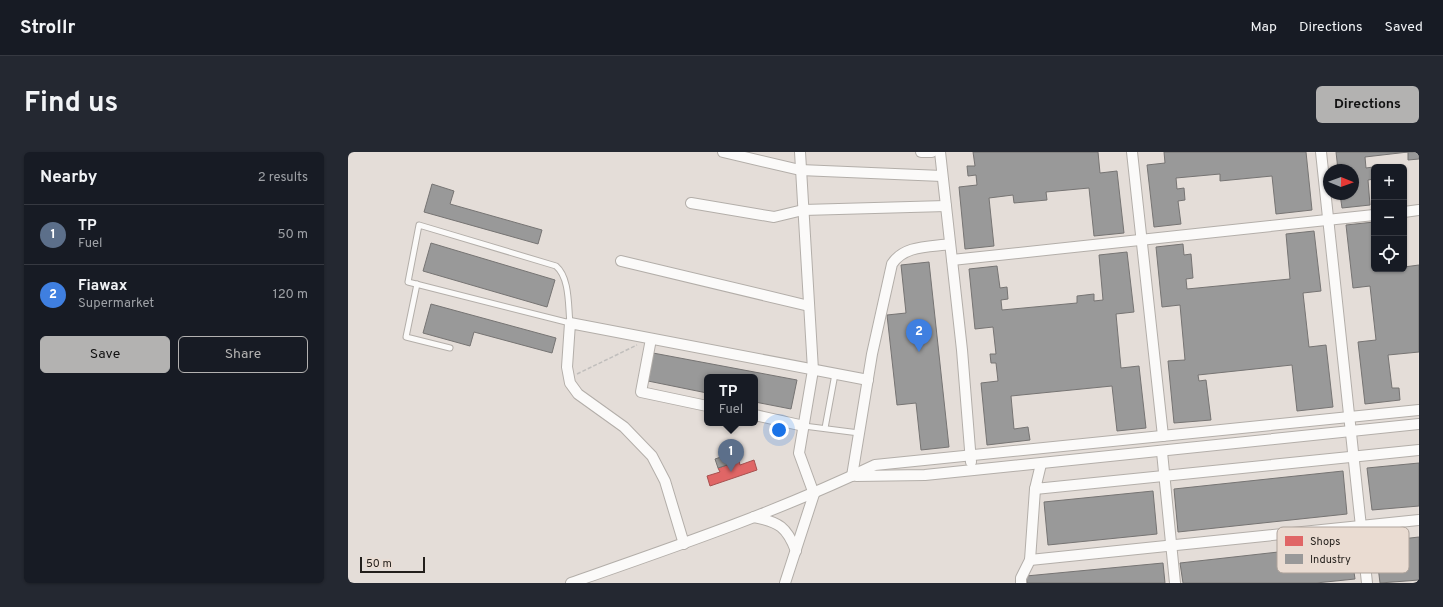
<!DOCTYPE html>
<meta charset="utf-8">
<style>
:root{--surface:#171b24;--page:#242831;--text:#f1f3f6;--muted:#9ea1a6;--line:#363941;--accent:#b3b2b1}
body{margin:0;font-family:Overpass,sans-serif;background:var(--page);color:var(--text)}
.controls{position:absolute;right:12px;top:12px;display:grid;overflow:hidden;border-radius:6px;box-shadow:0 1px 3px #0004}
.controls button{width:36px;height:36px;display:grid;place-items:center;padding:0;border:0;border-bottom:1px solid var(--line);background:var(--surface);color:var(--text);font:20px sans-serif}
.compass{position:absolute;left:975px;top:12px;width:36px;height:36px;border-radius:50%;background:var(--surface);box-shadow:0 1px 3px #0004;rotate:91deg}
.scale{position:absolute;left:12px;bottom:10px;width:65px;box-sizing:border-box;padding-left:4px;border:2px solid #231f1b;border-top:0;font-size:11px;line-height:14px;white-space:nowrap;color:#231f1b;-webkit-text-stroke:3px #eadcd2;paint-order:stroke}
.you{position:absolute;left:431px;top:278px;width:14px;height:14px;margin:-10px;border:3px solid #fff;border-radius:50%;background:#1a73e8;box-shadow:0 0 0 6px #1a73e833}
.badge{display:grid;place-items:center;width:26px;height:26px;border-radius:50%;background:var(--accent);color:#fff;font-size:13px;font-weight:700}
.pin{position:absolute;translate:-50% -33px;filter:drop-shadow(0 1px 2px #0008)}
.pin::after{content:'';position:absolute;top:21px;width:14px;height:12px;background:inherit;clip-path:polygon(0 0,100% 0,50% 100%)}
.popup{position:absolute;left:356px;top:222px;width:54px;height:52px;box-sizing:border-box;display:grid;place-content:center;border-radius:6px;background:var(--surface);filter:drop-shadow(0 1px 3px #0005);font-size:13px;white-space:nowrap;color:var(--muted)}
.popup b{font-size:15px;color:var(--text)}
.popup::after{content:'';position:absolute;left:50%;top:100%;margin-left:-8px;border:8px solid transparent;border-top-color:var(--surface)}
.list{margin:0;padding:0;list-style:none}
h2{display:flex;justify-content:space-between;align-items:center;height:52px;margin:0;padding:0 16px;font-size:17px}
h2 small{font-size:13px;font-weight:400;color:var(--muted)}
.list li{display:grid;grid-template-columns:26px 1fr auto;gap:12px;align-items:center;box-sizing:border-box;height:60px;padding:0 16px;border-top:1px solid var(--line)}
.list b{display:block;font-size:15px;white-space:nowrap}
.list p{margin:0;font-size:13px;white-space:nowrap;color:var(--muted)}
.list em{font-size:13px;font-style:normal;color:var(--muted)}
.actions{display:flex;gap:8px;padding:12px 16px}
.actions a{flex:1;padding:9px 0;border:1px solid var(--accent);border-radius:6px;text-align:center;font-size:14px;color:var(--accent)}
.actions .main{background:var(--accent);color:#111}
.icon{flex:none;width:22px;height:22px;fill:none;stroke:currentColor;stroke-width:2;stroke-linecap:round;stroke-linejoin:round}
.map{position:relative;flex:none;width:1071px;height:431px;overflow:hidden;border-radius:6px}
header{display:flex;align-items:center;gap:24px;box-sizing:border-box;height:56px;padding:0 20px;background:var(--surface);border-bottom:1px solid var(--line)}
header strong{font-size:19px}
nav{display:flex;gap:22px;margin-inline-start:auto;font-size:14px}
.intro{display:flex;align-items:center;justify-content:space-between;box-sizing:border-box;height:96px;padding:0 24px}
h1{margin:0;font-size:28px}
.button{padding:10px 18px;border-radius:6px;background:var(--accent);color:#111;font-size:14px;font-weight:700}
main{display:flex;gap:24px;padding:0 24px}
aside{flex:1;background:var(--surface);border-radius:6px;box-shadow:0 1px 3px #0004}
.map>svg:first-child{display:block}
.shops{fill:#e06666;stroke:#a75150}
.industry{fill:#999;stroke:#767473}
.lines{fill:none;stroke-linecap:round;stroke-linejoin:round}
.service-casing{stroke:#b3aea9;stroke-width:7}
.minor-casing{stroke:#b3aea9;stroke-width:12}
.path{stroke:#c0bebc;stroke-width:1.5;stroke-dasharray:4 2;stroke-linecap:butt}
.service{stroke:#fbfaf9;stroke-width:5}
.minor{stroke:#fbfaf9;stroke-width:10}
.key{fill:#eadcd2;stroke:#aea39b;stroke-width:1}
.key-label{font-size:11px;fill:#231f1b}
</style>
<header>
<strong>Strollr</strong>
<nav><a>Map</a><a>Directions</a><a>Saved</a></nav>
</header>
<div class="intro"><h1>Find us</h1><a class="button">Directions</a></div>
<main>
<aside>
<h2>Nearby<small>2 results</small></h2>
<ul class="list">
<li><span class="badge" style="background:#5c6f8a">1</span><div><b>TP</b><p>Fuel</p></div><em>50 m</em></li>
<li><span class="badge" style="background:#3f7fe0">2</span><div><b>Fiawax</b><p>Supermarket</p></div><em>120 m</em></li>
</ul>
<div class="actions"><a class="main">Save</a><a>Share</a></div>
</aside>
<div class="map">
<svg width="1071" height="431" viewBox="0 0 1071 431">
<rect width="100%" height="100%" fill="#e4ddd8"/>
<polygon class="shops" points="406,308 409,318 362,334 359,324 372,320 370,316 391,309 392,313"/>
<g class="industry">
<polygon points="625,0 750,0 752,21 769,19 776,81 746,84 741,36 698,40 699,48 666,51 665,43 641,46 646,94 617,97 611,35 629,33 628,23 620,24 619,14 627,14"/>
<polygon points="816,0 958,0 964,58 928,62 924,24 872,29 872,22 828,26 829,37 836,36 837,48 830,49 833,72 806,75 799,13 817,11"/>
<polygon points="988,0 1071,0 1071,7 1060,8 1060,0 1017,5 1018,16 1025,15 1026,27 1020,28 1022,53 994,56 992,42 1005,42 1005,18 990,18"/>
<polygon points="84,32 106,39 102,52 194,78 190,92 76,60"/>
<polygon points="1026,70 1026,117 1056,117 1056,115 1071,113 1071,200 1040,203 1044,236 1051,236 1052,248 1017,252 1010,190 1028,188 1022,134 1005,136 998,73"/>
<polygon points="966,79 973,139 955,141 961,195 978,193 985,255 949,259 944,213 850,223 851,229 858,228 863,268 826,271 820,209 837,208 832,153 814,155 808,95 835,92 836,103 843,102 845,126 838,127 839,137 942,127 938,82"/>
<polygon points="83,91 207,128 199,155 75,119"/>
<polygon points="779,100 786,160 768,162 773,216 791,214 798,276 769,279 764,234 663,244 666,277 680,275 682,288 639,293 633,231 650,229 648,211 643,211 642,202 648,202 645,175 627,177 621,117 649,114 652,136 659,135 660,147 653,148 654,158 729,151 729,144 746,142 746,149 755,148 751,103"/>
<polygon points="581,110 601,295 573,298 568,251 549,253 539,163 558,161 553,113"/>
<polygon points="83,152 208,186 204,201 126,180 122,194 75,181"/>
<polygon points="305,201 449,228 443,257 407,250 407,225 359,225 359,241 300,229"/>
<polygon points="388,300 391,309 370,316 367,307"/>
<polygon points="1071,311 1071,354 1024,358 1019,316"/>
<polygon points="995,319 999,362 830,380 826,337"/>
<polygon points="805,339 809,382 700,393 696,350"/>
<polygon points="1071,385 1071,428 1032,431 1027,390"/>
<polygon points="1002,392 1007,427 968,431 835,431 832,411"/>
<polygon points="815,411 817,431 679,431 678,424"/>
</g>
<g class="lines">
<g class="service-casing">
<g id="service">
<path d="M71 73 208 114C222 126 220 154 222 171L60 130Z"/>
<polyline points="69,132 58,185 102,196"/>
<polyline points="456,274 511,281"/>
<polyline points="477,276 487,222"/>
</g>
</g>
<g class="minor-casing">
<g id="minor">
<polyline points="375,0 452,18 594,24"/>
<polyline points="452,0 465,218 451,301 466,342"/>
<polyline points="573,0 584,0"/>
<polyline points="592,0 614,198 623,310"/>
<polyline points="784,0 815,284"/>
<polyline points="973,0 1019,431"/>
<polyline points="343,51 426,65 455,58 598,54"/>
<polyline points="1056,60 1071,58"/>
<polyline points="604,108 1026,63"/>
<polyline points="273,109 461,154"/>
<polyline points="303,187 293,240 359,254"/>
<polyline points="407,263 456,274"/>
<polyline points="814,300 827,431"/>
<polyline points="693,312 687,337 1071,298"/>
<path d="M504 324 524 202 544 112C556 93 582 95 602 92"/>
<polyline points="508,324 577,323 1071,272"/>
<path d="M406 365C431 370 439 375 448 399"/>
<polyline points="336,392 317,329 304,304 276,275 230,242 222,231 219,215 222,171 520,228"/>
<polyline points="682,408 1071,368"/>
<path d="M223 431C326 395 429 360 527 313L1071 258"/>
<polyline points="437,431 466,342"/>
<polyline points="673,431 673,426 682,408 687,337"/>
</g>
</g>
<polyline class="path" points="229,222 289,193"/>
<use href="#service" class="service"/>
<use href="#minor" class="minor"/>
</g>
<rect x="929" y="375" width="132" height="46" rx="6" class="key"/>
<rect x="937" y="384" width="18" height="10" fill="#e06666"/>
<rect x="937" y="402" width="18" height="10" fill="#999"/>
<g class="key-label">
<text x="962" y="393">Shops</text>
<text x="962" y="411">Industry</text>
</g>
</svg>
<div class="controls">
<button>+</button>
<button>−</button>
<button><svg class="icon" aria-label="locate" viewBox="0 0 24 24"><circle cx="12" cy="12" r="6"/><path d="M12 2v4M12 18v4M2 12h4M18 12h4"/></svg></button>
</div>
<svg class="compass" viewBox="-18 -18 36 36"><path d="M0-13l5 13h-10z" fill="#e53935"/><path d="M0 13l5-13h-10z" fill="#9ea1a6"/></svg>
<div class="scale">50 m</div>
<div class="you"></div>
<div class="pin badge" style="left:383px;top:320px;background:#5c6f8a">1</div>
<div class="popup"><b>TP</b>Fuel</div>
<div class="pin badge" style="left:571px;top:200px;background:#3f7fe0">2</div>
</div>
</main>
